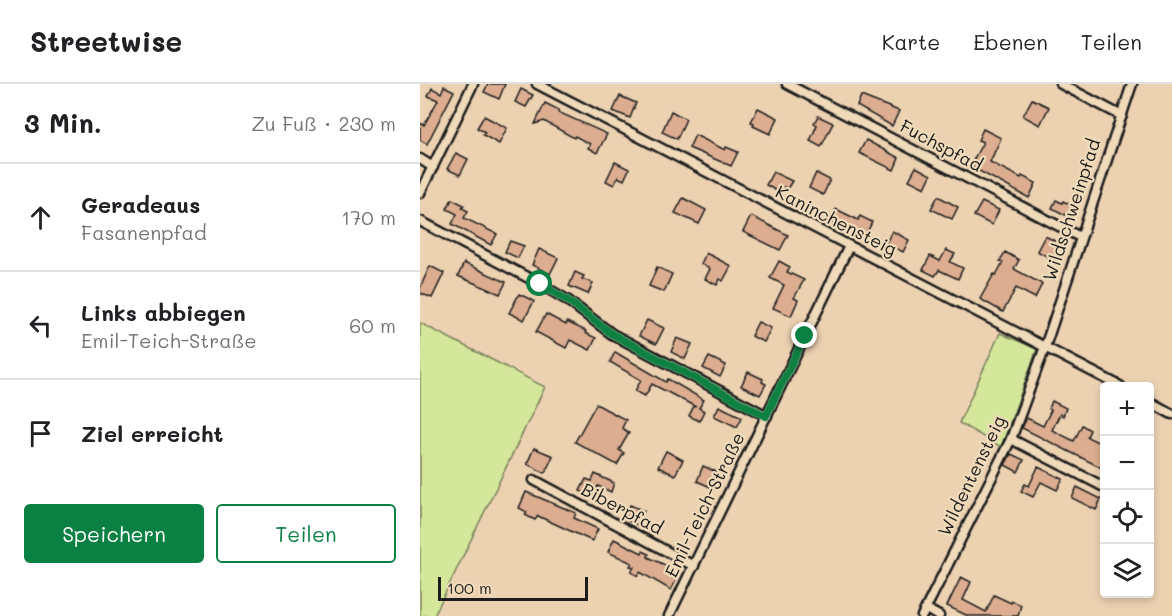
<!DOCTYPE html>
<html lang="de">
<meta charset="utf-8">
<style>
:root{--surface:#fff;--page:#f2f2f2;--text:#202124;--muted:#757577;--line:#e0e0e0;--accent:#0b8043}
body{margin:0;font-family:Mali,sans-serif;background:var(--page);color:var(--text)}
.controls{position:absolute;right:18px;bottom:18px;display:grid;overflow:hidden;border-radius:6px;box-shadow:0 3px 9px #0003}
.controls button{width:54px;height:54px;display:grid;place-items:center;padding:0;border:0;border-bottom:2px solid var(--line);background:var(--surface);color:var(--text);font:30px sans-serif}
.scale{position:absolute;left:18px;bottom:15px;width:150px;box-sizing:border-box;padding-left:6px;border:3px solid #1c1c1c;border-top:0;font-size:16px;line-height:21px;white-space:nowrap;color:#1c1c1c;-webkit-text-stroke:4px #efdab9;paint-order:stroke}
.stop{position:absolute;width:18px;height:18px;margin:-14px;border:4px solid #0b8043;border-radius:50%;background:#fff}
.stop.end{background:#0b8043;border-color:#fff;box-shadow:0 2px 6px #0008}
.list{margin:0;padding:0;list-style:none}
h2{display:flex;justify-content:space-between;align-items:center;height:78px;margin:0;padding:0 24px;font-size:26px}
h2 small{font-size:20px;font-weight:400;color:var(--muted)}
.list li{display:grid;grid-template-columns:39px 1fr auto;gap:18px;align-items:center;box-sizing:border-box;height:108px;padding:0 24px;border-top:2px solid var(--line)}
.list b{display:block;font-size:22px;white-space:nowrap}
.list p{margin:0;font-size:20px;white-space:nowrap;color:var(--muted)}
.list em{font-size:20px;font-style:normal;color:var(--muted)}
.actions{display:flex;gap:12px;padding:18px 24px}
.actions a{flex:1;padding:14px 0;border:2px solid var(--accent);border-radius:6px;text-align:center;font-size:21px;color:var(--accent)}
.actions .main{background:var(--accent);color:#fff}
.icon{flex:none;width:33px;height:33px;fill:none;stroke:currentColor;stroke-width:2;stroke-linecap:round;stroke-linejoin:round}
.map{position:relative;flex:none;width:752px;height:532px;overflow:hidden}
header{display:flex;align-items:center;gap:36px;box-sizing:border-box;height:84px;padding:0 30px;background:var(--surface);border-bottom:2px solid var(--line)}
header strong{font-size:28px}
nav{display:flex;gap:33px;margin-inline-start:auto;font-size:21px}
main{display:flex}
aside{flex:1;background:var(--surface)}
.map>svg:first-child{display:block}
.green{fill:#d5e79b;stroke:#78825c;stroke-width:1.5}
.building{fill:#dcad90;stroke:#1c1c1c;stroke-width:1.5}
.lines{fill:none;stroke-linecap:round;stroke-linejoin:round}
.minor-casing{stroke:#1c1c1c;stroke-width:13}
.minor{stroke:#efdab9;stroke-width:8}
.route{stroke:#0b8043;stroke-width:8}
.labels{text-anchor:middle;stroke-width:4.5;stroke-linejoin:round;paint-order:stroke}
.street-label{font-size:18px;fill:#1c1c1c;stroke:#efdab9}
</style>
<header>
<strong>Streetwise</strong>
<nav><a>Karte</a><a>Ebenen</a><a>Teilen</a></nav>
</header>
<main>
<aside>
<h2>3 Min.<small>Zu Fuß · 230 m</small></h2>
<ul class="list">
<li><svg class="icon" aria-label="ahead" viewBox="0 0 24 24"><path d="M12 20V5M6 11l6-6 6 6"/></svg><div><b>Geradeaus</b><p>Fasanenpfad</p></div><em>170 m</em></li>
<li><svg class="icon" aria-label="left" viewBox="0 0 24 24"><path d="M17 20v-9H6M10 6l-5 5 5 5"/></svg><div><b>Links abbiegen</b><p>Emil-Teich-Straße</p></div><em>60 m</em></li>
<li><svg class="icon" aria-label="arrive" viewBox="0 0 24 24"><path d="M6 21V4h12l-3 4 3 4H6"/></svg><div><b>Ziel erreicht</b></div></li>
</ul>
<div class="actions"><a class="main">Speichern</a><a>Teilen</a></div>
</aside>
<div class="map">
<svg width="752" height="532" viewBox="0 0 752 532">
<rect width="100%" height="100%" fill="#edd2b2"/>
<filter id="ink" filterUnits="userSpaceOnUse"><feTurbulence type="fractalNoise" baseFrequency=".0167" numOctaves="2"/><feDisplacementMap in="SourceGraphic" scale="12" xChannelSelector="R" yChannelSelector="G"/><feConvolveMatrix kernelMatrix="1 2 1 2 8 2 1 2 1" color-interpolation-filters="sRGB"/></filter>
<g filter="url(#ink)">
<g class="green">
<polygon points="0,239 125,303 14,532 0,532"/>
<polygon points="580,249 617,265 581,363 539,339"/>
</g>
<g class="building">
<polygon points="68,0 85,0 79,15 64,8"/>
<polygon points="24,2 34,7 7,60 0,56 0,39 4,41 18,16 8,12 12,4 21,9"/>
<polygon points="101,5 113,11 106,23 95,18"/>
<polygon points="200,12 216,19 210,34 193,27"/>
<polygon points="441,12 479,27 472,42 437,22"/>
<polygon points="612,15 629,23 620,41 603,32"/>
<polygon points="125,19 139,26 138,28 187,50 177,69 168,64 170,60 155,52 154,54 124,37 115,40"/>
<polygon points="338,24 358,34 350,50 333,42 334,39 331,38"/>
<polygon points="251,27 266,35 257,55 242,48"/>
<polygon points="64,32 87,44 79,60 63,51 65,48 57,44"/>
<polygon points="398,32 413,39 401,63 390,57 397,41 394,39"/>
<polygon points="563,45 581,54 570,78 601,94 602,92 616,99 609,114 550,82 563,58 558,56"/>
<polygon points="275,51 305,66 306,63 318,68 311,82 269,64"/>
<polygon points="446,56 479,74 474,86 439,69"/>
<polygon points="36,69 48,75 40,91 27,85"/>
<polygon points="195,78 209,85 204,96 198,93 194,101 186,97"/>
<polygon points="496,83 511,91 505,104 489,96"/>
<polygon points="353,88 372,97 367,105 364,103 360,109 346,101"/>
<polygon points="396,89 410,96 403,111 389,104"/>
<polygon points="518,112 538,123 532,135 511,125"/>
<polygon points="263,114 286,126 279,140 255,129"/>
<polygon points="32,115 44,121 42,124 48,127 44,134 77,150 71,161 32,140 37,130 27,125"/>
<polygon points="636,116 642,119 643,117 657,124 651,134 632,124"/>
<polygon points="562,118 579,126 572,141 554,132"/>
<polygon points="416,125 438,136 440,132 452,138 446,151 425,141 423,145 409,138"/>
<polygon points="331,132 368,151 360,166 323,148"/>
<polygon points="472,147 489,156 483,168 466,159"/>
<polygon points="625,152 641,160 632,175 617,167"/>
<polygon points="90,157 104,162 98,174 85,168"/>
<polygon points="119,165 138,174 130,190 112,181"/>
<polygon points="526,166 535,170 530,178 543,184 538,195 519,186 515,192 503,186 510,172 520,177"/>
<polygon points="585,168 599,176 594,185 622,200 615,214 596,204 583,228 560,215 574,190 576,191 583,178 580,177"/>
<polygon points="286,169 311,182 303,197 300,195 297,201 285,195 290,185 281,180"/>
<polygon points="359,177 370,183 367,188 384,196 374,214 378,216 371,232 353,224 364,201 350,194"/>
<polygon points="44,179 86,198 80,210 38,192"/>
<polygon points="10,182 24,189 12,214 0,209 0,204"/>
<polygon points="237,183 252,190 244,208 229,202"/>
<polygon points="155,188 164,192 162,195 173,199 168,210 149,202"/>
<polygon points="99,210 114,217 104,236 89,229"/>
<polygon points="126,230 146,241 147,238 166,247 165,249 176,254 170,266 150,256 146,264 116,248"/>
<polygon points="227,236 244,244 236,260 219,252"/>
<polygon points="338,238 351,244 344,258 331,252"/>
<polygon points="257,254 272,260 265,275 251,268"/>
<polygon points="195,268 246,298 248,295 284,316 279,324 284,327 279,337 269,332 274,322 276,323 232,300 225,312 215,307 221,296 190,278"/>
<polygon points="289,273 306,281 300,293 283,284"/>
<polygon points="328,288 343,295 342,298 346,300 340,311 321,302"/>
<polygon points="632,317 646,324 643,332 640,330 632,346 654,357 662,341 670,346 667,353 684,361 684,385 602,344 607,334 623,342 631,326 629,325"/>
<polygon points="176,320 206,336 202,344 209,349 199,366 204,369 197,381 155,358"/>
<polygon points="299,322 322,333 317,343 294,332"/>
<polygon points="114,364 133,372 125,389 107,380"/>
<polygon points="246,367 263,376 255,391 238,383"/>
<polygon points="591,370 604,376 598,388 585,381"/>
<polygon points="283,382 301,390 295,405 277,397"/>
<polygon points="618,383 643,395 637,406 621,398 613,413 601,407 605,400 609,402"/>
<polygon points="175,390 194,399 191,408 178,402 173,413 160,407 166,395 172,397"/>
<polygon points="657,403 681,415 676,426 652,414"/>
<polygon points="106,408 156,429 154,434 178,445 172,457 118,432 115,436 105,431 107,428 99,424"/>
<polygon points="210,421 224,427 218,441 204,435"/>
<polygon points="194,455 222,469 223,467 229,470 228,473 260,488 251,506 220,488 218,492 211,488 214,483 210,482 212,479 188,468"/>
<polygon points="541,493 551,498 543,516 566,528 574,511 591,519 592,517 601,521 598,532 548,532 527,522"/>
</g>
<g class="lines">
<g class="minor-casing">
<g id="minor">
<polyline points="117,0 700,302"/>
<polyline points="367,0 660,153"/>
<polyline points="641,0 702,32"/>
<polyline points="0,75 13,83"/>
<polyline points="0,109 53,0"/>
<polyline points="0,137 120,200 147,216 192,250 347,332"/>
<polyline points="730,318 752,330"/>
<polyline points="591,355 684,403"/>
<polyline points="114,396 274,482"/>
<polyline points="506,525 519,532"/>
<polyline points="249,532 429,162"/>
<polyline points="502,532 591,355 625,263 712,0"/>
</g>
</g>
<use href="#minor" class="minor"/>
</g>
</g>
<g class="lines" filter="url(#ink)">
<polyline class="route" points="120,200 147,216 192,250 346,332 385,252"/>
</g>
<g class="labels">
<g class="street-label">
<text transform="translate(521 62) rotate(28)" y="6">Fuchspfad</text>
<text transform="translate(652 126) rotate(-72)" y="6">Wildschweinpfad</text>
<text transform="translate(416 137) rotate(27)" y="6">Kaninchensteig</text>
<text transform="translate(552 392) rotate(-64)" y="6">Wildentensteig</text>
<text transform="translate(285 421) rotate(-64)" y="6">Emil-Teich-Straße</text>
<text transform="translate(202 425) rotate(28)" y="6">Biberpfad</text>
</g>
</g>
</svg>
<div class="controls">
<button>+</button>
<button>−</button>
<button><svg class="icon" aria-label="locate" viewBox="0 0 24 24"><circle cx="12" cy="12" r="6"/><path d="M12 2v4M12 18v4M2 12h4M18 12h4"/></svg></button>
<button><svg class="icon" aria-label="layers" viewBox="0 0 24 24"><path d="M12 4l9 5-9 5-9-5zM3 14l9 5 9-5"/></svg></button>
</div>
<div class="scale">100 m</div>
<div class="stop" style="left:120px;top:200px"></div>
<div class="stop end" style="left:385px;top:252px"></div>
</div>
</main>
